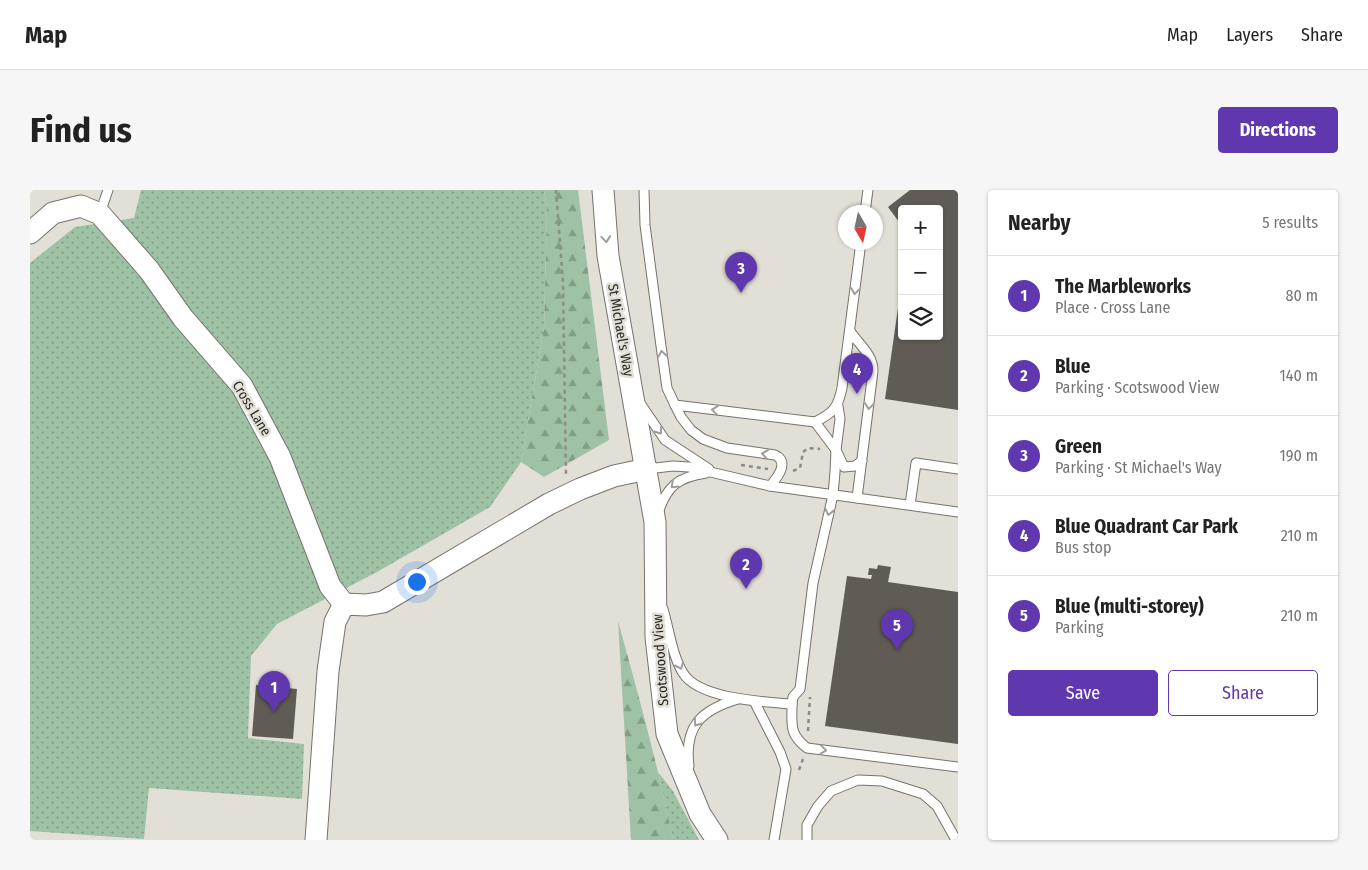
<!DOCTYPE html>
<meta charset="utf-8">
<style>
:root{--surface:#fff;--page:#f6f6f6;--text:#222;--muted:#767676;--line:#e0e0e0;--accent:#5f38b0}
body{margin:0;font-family:"Fira Sans Condensed",sans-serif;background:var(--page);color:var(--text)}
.controls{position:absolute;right:15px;top:15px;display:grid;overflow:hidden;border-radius:5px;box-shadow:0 1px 4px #0004}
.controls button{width:45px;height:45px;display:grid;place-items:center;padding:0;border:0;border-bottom:1px solid var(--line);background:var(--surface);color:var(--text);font:25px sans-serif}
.compass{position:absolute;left:808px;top:15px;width:45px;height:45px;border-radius:50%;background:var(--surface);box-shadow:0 1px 4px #0004;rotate:171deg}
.you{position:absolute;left:386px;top:391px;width:18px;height:18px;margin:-12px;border:4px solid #fff;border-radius:50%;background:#1a73e8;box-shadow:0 0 0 8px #1a73e833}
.badge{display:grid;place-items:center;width:32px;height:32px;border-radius:50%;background:var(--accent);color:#fff;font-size:16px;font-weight:700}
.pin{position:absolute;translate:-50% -41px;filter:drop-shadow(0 1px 2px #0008)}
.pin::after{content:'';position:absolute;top:26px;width:18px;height:15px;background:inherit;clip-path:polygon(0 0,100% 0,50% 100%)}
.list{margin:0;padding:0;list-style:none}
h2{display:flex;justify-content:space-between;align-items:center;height:65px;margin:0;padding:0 20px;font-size:21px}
h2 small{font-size:16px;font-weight:400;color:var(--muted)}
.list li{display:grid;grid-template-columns:32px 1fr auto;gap:15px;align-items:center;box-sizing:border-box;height:80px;padding:0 20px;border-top:1px solid var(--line)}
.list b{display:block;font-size:19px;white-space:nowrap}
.list p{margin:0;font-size:16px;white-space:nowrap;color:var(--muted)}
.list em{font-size:16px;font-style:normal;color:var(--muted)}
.actions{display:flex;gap:10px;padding:15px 20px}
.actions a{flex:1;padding:11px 0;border:1px solid var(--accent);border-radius:5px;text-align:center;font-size:18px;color:var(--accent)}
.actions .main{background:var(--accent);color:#fff}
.icon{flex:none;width:28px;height:28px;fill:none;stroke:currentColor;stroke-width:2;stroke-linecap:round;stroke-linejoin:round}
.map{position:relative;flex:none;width:928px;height:650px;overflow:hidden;border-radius:5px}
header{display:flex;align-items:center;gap:30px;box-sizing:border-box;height:70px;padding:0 25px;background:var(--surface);border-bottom:1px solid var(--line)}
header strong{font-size:24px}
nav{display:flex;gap:28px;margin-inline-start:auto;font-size:18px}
.intro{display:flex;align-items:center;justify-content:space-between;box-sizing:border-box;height:120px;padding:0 30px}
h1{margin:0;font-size:35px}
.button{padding:12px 22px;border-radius:5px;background:var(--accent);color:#fff;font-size:18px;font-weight:700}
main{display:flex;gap:30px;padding:0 30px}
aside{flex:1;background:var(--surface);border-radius:5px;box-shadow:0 1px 4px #0004}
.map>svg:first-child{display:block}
.grass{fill:url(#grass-dots)}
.forest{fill:url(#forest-firs)}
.building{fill:#605c55}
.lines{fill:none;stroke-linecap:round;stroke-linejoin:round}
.service-casing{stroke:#76736c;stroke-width:11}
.tertiary-casing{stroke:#76736c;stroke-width:23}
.path{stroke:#8d8b84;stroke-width:2.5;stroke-dasharray:4 4;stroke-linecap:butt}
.service{stroke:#fff;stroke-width:9}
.tertiary{stroke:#fff;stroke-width:21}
.oneway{stroke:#9e9e9c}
.labels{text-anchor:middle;stroke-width:5;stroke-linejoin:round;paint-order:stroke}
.street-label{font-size:14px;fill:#282723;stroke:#e2dfd6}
</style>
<header>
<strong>Map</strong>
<nav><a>Map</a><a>Layers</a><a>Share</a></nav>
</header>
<div class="intro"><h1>Find us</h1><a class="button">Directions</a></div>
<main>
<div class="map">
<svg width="928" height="650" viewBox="0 0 928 650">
<defs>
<pattern id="grass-dots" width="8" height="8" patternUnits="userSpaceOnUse" patternTransform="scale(1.25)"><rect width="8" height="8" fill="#9fc2a6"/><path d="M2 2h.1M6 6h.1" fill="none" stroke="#829e87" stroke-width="1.8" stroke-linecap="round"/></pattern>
<pattern id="forest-firs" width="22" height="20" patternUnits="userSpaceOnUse" patternTransform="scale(1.25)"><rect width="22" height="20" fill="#9fc2a6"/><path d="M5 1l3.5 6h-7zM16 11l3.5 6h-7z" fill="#829e87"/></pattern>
</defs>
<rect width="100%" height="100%" fill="#e2dfd6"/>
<g class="grass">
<polygon points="111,0 514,0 517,19 514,137 491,272 460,317 347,382 247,434 221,466 218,548 274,554 272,609 119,598 114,649 0,641 0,73 45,37 104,28"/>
<polygon points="628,582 643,601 669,650 643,650"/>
</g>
<g class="forest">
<polygon points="514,0 548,0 579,250 514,287 491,272 514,137 517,19"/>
<path d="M588 431C608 503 628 576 643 650H601Z"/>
</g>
<g class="building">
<polygon points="880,0 928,0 928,220 855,209 871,97 872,146 909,146 909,19 872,19 872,36 858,17"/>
<polygon points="848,375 861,377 858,392 928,402 928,554 795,536 817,386 841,389 842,385 838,385 839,378 847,379"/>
<polygon points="226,495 267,499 263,549 222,546"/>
</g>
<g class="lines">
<g class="service-casing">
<g id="service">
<path d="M614 0 615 35 631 156 637 198 645 215 651 227 661 240 673 249 697 258 745 265C760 272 747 288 740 296"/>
<polyline points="835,22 838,0"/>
<polyline points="70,23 78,0"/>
<path d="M820 141C829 155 843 164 843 181L827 308"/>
<polyline points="610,213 635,250 679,279"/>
<path d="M645 215 785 232C803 223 808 218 812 198L831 52"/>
<polyline points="785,232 806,260 814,277 825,276 832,271"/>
<polyline points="617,279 643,276 659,277 740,296 928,322"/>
<polyline points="880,315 886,273 928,279"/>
<path d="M628 323C637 296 648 287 676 283"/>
<path d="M633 419C639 439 642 465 653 483 669 509 734 512 762 514L763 507 770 499 783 393 803 305 805 282 806 260 810 229 808 216"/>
<polyline points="724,511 750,562 756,579 744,650"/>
<path d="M762 514C762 535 759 544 777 558L928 577"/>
<path d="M659 576C654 536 671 520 708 509"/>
<polyline points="777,650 777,635 788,616 801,601 828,590 852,591 893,604 907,616 926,650"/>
</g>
</g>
<g class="tertiary-casing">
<g id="tertiary">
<polyline points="573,0 578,66 625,332 626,447 637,544 670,624 687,650"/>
<polyline points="0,43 23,23 51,16 70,24 119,80 153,128 212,196 250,267 300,396 314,414"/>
<polyline points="286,650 298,481 305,432 314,414 336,415 353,412 519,314 550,299 584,286 617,279"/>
</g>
</g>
<g class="path">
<polyline points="526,0 533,93 536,286"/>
<polyline points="711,275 738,279"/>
<polyline points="763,281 770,278 773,262 778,258 790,259"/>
<polyline points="778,541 780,507"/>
<polyline points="769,580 773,569"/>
</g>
<use href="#service" class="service"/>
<use href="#tertiary" class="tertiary"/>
</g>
<defs><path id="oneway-chevron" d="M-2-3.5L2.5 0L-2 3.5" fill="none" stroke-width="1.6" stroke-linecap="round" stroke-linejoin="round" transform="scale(1.25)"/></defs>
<g class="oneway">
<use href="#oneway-chevron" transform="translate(576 49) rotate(85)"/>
<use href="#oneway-chevron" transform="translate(825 101) rotate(98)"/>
<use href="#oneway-chevron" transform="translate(632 164) rotate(-99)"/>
<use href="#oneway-chevron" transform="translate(839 216) rotate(97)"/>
<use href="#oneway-chevron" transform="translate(685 220) rotate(-173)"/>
<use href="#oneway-chevron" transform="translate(629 241) rotate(55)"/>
<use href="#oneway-chevron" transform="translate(735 264) rotate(-172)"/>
<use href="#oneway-chevron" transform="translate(644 295) rotate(137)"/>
<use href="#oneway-chevron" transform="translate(799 322) rotate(102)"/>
<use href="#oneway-chevron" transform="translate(650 476) rotate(66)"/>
<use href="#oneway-chevron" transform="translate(667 533) rotate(126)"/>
<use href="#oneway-chevron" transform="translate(793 560) rotate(7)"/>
</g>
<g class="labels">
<g class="street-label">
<text transform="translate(591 140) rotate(80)" y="5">St Michael's Way</text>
<text transform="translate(222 218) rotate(59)" y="5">Cross Lane</text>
<text transform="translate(630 470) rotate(-94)" y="5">Scotswood View</text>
</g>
</g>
</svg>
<div class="controls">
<button>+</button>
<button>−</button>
<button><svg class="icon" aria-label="layers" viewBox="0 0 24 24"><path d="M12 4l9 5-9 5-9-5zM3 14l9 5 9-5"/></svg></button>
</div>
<svg class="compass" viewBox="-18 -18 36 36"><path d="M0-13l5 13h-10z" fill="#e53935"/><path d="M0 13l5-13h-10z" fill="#767676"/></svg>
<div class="you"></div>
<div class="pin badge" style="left:244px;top:522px">1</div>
<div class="pin badge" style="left:716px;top:399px">2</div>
<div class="pin badge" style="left:711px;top:103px">3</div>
<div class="pin badge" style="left:827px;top:204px">4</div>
<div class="pin badge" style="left:867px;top:460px">5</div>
</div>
<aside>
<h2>Nearby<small>5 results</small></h2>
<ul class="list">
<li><span class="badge">1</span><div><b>The Marbleworks</b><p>Place · Cross Lane</p></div><em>80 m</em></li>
<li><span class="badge">2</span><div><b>Blue</b><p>Parking · Scotswood View</p></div><em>140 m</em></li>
<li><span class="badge">3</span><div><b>Green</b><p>Parking · St Michael's Way</p></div><em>190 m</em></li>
<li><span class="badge">4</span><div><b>Blue Quadrant Car Park</b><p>Bus stop</p></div><em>210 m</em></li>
<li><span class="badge">5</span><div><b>Blue (multi-storey)</b><p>Parking</p></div><em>210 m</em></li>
</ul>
<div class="actions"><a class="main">Save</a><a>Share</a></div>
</aside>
</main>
